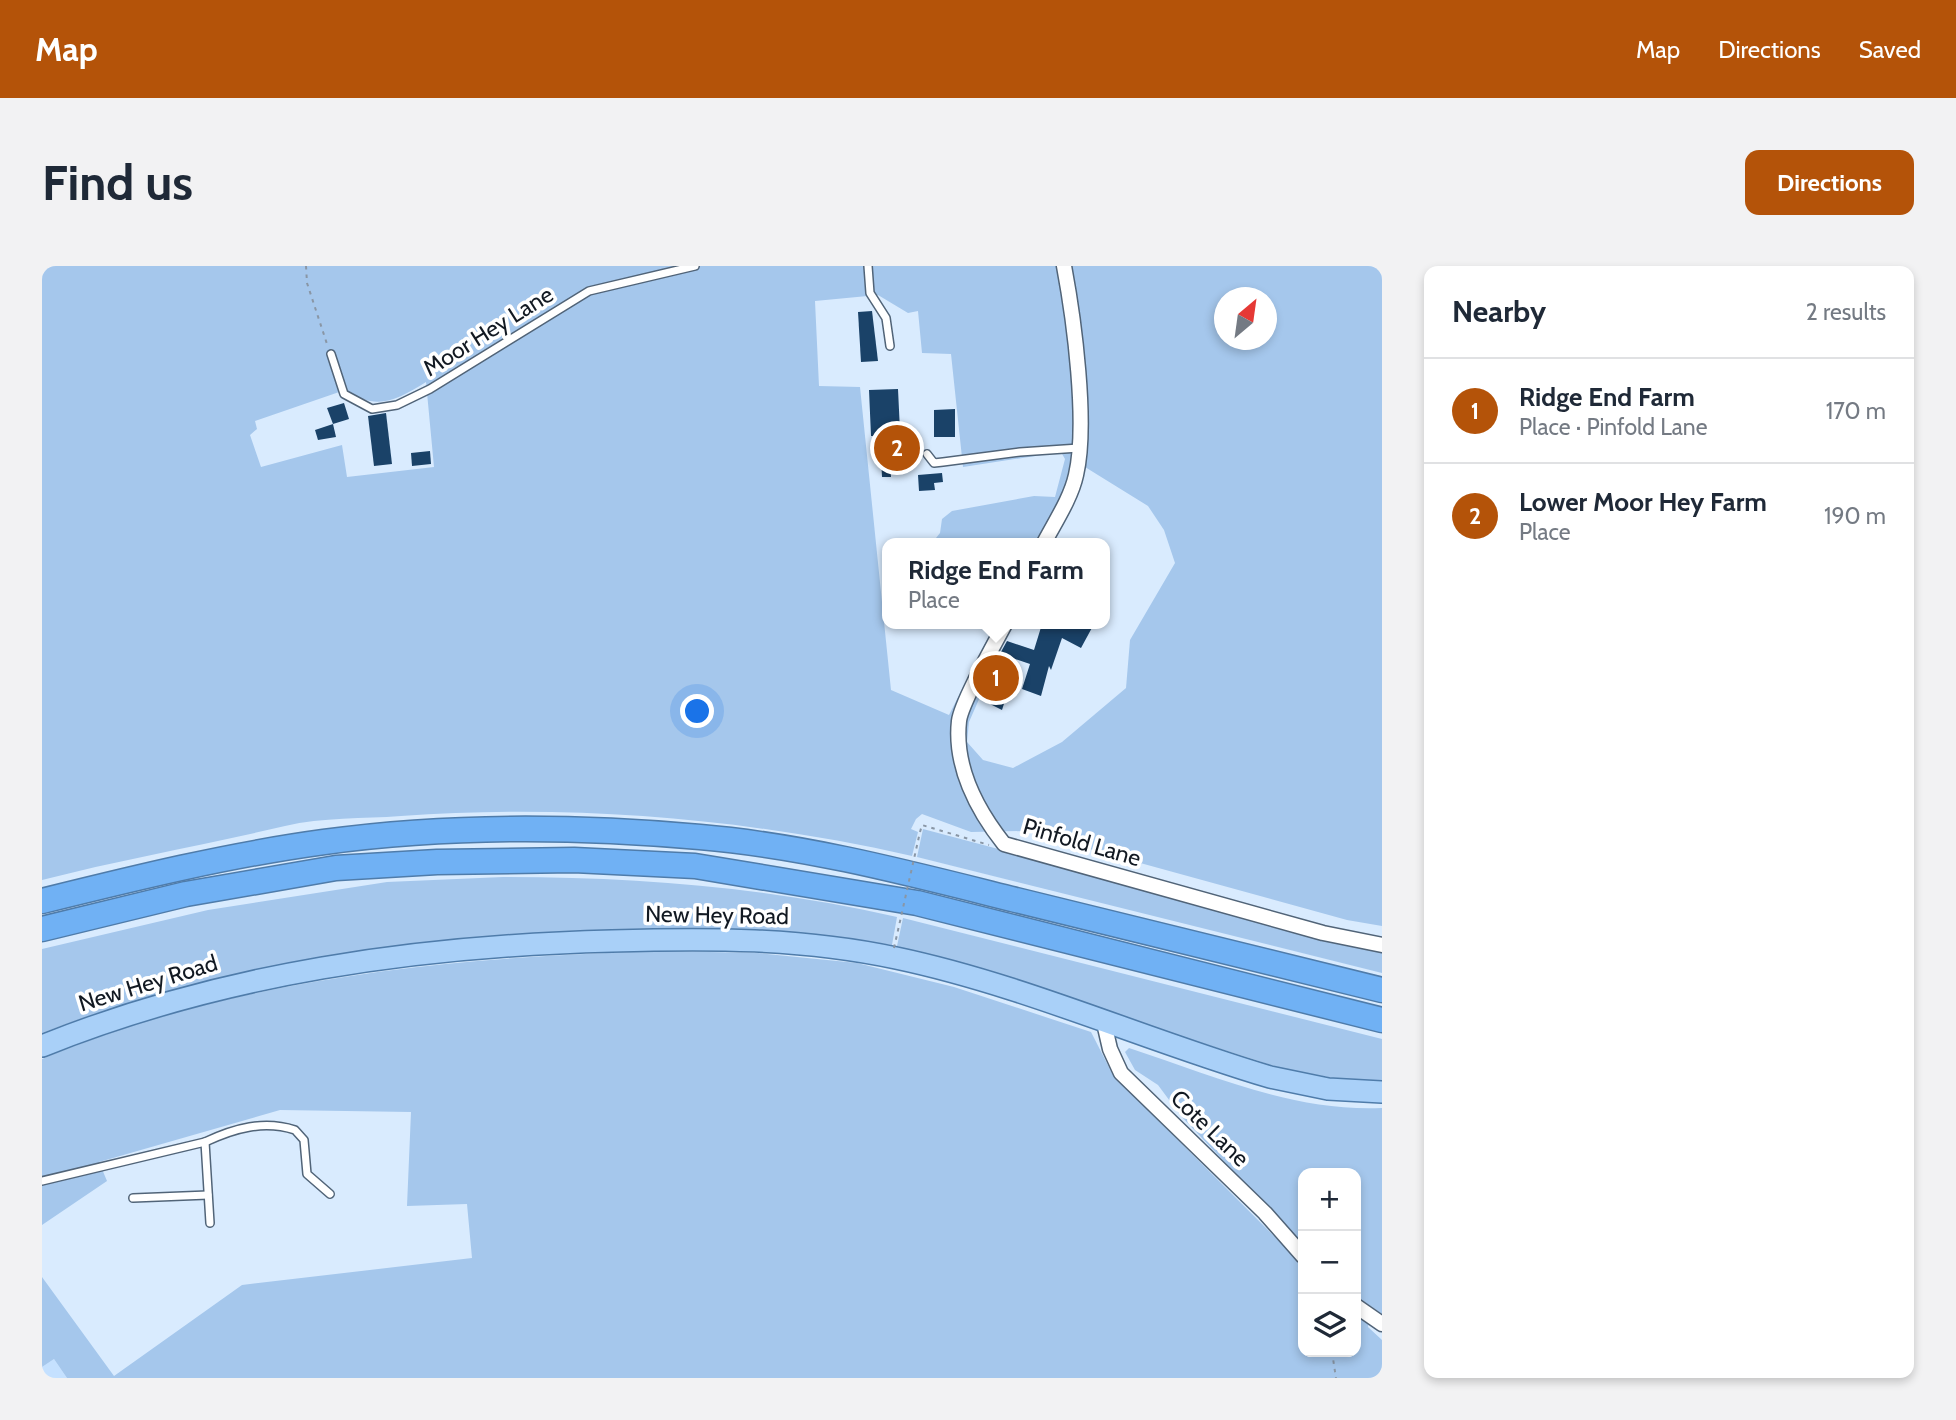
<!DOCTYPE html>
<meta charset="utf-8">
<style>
:root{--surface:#fff;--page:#f2f2f3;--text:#1f2937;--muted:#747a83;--line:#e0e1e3;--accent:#b45309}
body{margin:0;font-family:Cabin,sans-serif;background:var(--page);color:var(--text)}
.controls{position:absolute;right:21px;bottom:21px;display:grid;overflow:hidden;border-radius:14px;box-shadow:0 4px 10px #0003}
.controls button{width:63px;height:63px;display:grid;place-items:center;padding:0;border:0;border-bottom:2px solid var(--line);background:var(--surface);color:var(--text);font:35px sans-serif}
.compass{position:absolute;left:1172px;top:21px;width:63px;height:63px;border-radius:50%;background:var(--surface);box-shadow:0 4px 10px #0003;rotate:29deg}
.you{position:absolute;left:656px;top:446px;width:24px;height:24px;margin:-18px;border:5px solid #fff;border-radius:50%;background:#1a73e8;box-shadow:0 0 0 10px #1a73e833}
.badge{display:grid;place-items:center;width:46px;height:46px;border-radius:50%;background:var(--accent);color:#fff;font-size:23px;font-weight:700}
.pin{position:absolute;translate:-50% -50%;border:4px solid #fff;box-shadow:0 2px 7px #0006}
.popup{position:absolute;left:840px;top:272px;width:228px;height:91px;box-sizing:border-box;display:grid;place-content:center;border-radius:14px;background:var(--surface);filter:drop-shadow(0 2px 5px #0005);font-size:23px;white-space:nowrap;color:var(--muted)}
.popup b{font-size:26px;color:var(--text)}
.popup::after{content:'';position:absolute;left:50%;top:100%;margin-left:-14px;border:14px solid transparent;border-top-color:var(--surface)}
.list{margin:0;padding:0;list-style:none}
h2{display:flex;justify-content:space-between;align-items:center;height:91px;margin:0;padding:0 28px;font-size:30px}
h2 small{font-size:23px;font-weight:400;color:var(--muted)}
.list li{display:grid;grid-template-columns:46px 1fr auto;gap:21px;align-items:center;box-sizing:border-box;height:105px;padding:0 28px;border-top:2px solid var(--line)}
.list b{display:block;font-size:26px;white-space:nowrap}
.list p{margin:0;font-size:23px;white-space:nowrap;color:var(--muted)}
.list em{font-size:23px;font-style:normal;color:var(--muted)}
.icon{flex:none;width:38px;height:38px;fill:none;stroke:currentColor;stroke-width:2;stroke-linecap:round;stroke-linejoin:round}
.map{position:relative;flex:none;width:1340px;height:1112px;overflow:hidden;border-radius:14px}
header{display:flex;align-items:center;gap:42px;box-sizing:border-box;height:98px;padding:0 35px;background:var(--accent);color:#fff}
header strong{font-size:33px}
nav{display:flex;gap:38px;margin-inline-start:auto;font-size:24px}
.intro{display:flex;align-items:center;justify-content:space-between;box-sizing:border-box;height:168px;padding:0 42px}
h1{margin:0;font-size:49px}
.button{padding:18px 32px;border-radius:14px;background:var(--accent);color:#fff;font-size:24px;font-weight:700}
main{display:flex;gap:42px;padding:0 42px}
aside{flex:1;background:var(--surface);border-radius:14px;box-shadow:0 4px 10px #0003}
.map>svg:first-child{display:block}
.built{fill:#c5e1ff}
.green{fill:#a5c7ec;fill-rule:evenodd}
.building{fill:#1a4268}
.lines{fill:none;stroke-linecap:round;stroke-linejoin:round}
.service-casing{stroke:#516478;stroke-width:10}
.minor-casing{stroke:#516478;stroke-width:17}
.primary-casing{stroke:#4f7caa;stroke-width:24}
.motorway-casing{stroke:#4f7caa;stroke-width:27}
.path{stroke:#8996a5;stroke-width:2;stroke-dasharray:3.5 5;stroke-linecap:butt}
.service{stroke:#fff;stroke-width:7}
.minor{stroke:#fff;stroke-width:14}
.primary{stroke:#a9d0f8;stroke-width:21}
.motorway{stroke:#70b1f4;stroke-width:24}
.path-bridge{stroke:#8996a5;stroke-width:2;stroke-dasharray:3.5 5;stroke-linecap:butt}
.labels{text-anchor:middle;stroke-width:7;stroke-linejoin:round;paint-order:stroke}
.street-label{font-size:23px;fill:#121922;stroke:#fff}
</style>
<header>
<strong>Map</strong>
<nav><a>Map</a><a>Directions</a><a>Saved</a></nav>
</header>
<div class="intro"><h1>Find us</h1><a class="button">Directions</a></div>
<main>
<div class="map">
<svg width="1340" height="1112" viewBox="0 0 1340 1112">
<rect width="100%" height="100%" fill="#d9ebfe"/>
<polygon class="built" points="12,1093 25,1112 0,1112 0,1101"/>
<g class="green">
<path d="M0 0H1340V660L1305 654 982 565 929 566 880 548 874 553 869 563 876 566 870 590C702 552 531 538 359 550 321 553 281 551 243 560 163 579 81 593 0 614ZM836 29 866 47 876 45 880 87 909 88 921 201 1019 186 1023 193 1013 231 992 230 910 245 900 253 898 267 890 277H1011L1040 218 1043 201 1106 240 1122 264 1133 297 1088 374 1084 422 1020 476 971 502 941 494 925 476 927 456 970 358H937L949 366 907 449 849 424 818 121 777 120 773 35ZM1182 32H1224V74H1182ZM384 116 392 201 305 211 300 179 219 201 208 169 215 163 213 155 303 124C335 145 353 135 384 116Z"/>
<polygon points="881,563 1340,685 1340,707 875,591"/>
<path d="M461 611C592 611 726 621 855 651L850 679C731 659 611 660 491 669 319 681 162 705 0 767V683L166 644 345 616Z"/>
<polygon points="861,652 1340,773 1340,815 1296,813 1239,802 855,680"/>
<path d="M619 685 716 687 815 697 912 721 1049 766 1071 809 1261 999V1086H1314V1046L1327 1055 1326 1061 1340 1074V1112H25L12 1093 0 1101V1011L72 1110 200 1019 430 992 425 938 365 940 369 846 238 844 57 896 65 915 0 959V793C195 711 410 691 619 685Z"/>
<path d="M1087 782C1169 809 1252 846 1340 842V1048L1314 1030V907H1261V979L1139 850 1116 819 1093 804 1083 786Z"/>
</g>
<g class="building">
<polygon points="830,45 836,95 819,96 816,46"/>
<polygon points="856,123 858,165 865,165 865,174 872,173 872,191 848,192 849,211 840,211 838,170 829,170 827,124"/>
<polygon points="302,137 307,153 291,158 285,142"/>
<polygon points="913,143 913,171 892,171 892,144"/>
<polygon points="344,147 350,198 332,200 326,150"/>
<polygon points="291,158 294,171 276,174 273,164"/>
<polygon points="388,185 389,198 370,200 369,187"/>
<polygon points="900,207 901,216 892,217 893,224 877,225 876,209"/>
<polygon points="1000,358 1052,358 1039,382 1020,372 1009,404 1007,400 999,430 980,423 988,398 967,391 957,421 966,425 960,444 940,434 949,404 965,375 992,384"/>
</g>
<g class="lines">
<g class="service-casing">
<g id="service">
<polyline points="826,0 828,27 844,52 848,80"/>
<polyline points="289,88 302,128 330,143 355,139 388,123 547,25 653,0"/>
<polyline points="885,188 892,197 901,196 978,186 1037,182"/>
<path d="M163 876C193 862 222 854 253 864L262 874 265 908 288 928"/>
<polyline points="0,915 163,876 168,957"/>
<polyline points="91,932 166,929"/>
</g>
</g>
<g class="minor-casing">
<g id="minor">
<path d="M1002 277C1013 256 1029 232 1034 209 1046 158 1032 53 1022 0"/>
<path d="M963 358C953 377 919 437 917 455 912 500 935 544 962 578L1281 667 1340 679"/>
<polyline points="1062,757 1068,783 1079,807 1223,947 1261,990"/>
<polyline points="1314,1040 1340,1058"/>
</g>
</g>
<g class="primary-casing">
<path id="primary" d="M0 780C181 707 376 680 570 675 666 672 760 672 854 692 982 719 1103 774 1228 811L1286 823 1340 826"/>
</g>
<g class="motorway-casing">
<g id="motorway">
<path d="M0 635C93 612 186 589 282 576 405 559 535 560 658 571 765 580 870 608 974 634 1096 664 1218 694 1340 724"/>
<polyline points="0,663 144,628 294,602 395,596 532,594 653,600 875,637 1340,754"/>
</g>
</g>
<g class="path">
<polyline points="264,0 265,17 285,78"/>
<polyline points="878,566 880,559 947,579"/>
<polyline points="1290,1086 1294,1112"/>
</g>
<use href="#service" class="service"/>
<use href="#minor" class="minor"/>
<use href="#primary" class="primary"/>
<use href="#motorway" class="motorway"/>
<polyline class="path-bridge" points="852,682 878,566"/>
</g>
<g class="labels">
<g class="street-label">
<text transform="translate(446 65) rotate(-32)" y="8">Moor Hey Lane</text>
<text transform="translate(1040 576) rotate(16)" y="8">Pinfold Lane</text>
<text transform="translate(675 649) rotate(1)" y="8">New Hey Road</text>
<text transform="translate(106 717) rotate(-17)" y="8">New Hey Road</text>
<text transform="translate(1168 862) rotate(44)" y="8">Cote Lane</text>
</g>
</g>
</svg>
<div class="controls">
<button>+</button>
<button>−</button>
<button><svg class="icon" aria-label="layers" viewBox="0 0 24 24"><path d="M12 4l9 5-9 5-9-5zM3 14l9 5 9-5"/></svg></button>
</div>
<svg class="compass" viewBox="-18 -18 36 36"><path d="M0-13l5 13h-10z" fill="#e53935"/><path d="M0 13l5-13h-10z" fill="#747a83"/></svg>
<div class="you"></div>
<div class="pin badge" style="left:954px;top:412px">1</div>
<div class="popup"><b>Ridge End Farm</b>Place</div>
<div class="pin badge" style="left:855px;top:182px">2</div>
</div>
<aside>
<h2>Nearby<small>2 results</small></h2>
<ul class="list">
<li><span class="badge">1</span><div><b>Ridge End Farm</b><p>Place · Pinfold Lane</p></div><em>170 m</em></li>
<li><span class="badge">2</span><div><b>Lower Moor Hey Farm</b><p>Place</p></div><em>190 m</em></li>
</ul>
</aside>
</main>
